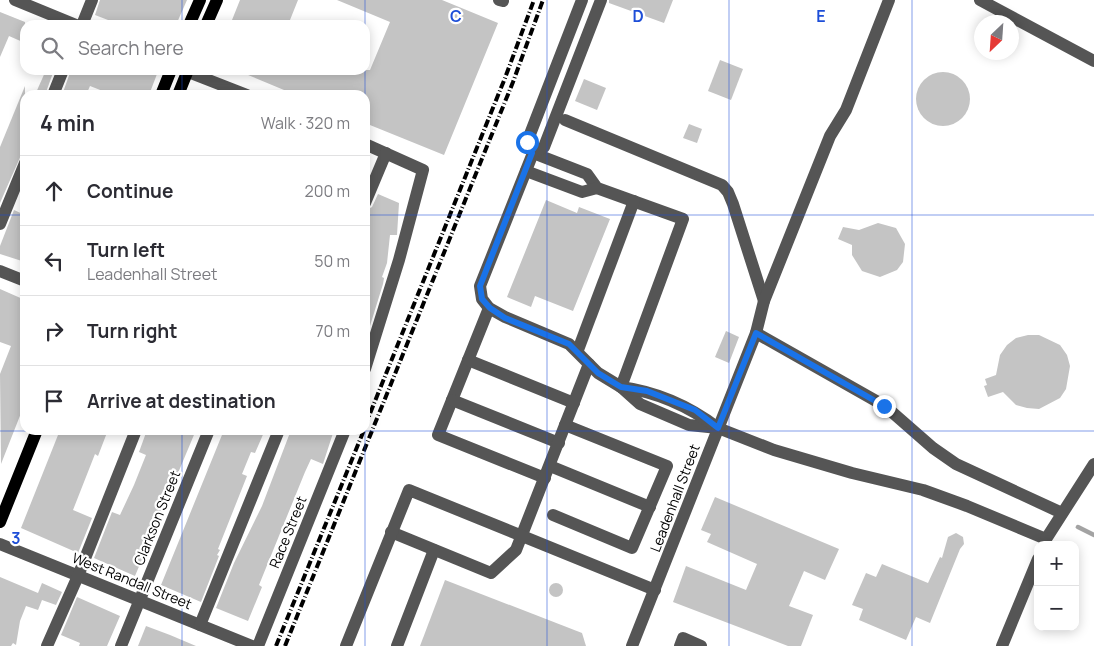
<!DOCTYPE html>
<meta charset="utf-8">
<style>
:root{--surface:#fff;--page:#f2f2f3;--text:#2b2b33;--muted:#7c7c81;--line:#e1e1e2}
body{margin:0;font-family:Manrope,sans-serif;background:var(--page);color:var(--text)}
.controls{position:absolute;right:15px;bottom:15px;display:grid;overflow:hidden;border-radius:10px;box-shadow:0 2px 12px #0003}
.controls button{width:45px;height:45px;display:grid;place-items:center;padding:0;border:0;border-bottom:1px solid var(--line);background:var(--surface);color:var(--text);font:25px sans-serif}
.compass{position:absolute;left:974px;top:15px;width:45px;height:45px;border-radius:50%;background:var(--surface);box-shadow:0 2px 12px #0003;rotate:205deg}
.stop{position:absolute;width:15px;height:15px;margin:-11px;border:4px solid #1a73e8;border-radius:50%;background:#fff}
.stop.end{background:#1a73e8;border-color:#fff;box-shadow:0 1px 5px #0008}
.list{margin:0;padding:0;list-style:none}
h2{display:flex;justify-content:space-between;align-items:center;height:65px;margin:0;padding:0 20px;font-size:21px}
h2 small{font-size:16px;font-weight:400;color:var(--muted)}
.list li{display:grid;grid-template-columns:32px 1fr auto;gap:15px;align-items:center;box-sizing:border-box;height:70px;padding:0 20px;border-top:1px solid var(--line)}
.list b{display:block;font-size:19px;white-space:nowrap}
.list p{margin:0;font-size:16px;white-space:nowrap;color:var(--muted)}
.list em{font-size:16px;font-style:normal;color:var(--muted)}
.icon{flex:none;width:28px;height:28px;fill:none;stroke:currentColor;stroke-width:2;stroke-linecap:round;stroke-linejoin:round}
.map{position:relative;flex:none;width:1094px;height:646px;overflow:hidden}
.search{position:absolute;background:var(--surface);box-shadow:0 2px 12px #0003;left:20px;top:20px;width:350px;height:55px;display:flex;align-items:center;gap:12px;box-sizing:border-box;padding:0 18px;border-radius:15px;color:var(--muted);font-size:19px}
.panel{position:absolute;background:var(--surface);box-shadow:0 2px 12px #0003;left:20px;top:90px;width:350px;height:345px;border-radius:15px}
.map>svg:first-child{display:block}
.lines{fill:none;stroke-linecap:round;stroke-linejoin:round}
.stream{stroke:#a3a3a3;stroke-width:4.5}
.building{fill:#c4c4c4}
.minor{stroke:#555;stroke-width:12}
.major{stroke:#000;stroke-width:12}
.rail{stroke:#000;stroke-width:4;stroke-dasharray:8 2.5 1 2.5;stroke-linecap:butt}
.route{stroke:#1a73e8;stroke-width:6}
.grid{fill:none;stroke:#1d4ed8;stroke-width:1;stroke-opacity:0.55}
.labels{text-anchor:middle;stroke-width:4.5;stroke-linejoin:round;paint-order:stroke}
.street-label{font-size:14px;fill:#000;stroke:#fff}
.grid-label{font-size:16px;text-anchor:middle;font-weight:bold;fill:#1d4ed8;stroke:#fff;stroke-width:4.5;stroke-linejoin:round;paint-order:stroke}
</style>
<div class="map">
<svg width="1094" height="646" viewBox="0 0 1094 646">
<rect width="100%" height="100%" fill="#fff"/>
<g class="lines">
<polyline class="stream" points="1078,527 1094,535"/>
</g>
<g class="building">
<polygon points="100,0 187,0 176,25 121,25 95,15"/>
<polygon points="240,0 298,0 288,25 230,25"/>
<polygon points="337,0 442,0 498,23 444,155 365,123 365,95 296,95 236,70 370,70 390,22"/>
<polygon points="609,0 673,0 664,23 609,3"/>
<polygon points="0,12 25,22 25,43 9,36 0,57"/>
<polygon points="720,60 743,69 731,100 708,91"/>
<polygon points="46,70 54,70 45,95 35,95"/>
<polygon points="71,70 146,70 157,74 149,95 113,95 90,86 86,95 62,95"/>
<circle cx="943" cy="99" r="27"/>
<polygon points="584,79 606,88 597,110 575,101"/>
<polygon points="25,86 25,146 0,203 0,147"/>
<polygon points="689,124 702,129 697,143 683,138"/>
<polygon points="378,194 399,203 397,235 390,235 387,263 382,277 384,278 383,284 365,342 365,211 372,207"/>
<polygon points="546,200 577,213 579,207 610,219 573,311 535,296 531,307 507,297"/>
<polygon points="14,210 25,215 25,262 0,254 0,246"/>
<polygon points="878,223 896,228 905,244 903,262 897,270 880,277 862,271 852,255 852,245 838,239 843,227 859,230"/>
<polygon points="0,289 25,300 25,403 1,464 0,374 11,346 0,342"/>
<polygon points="726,331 739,337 729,363 715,357"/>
<polygon points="1028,335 1039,335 1060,345 1067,355 1070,366 1066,389 1060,398 1039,409 1027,408 1016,405 1003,392 988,397 984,386 987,385 985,379 996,375 1000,355 1007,345 1016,338"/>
<polygon points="60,430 108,430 98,456 95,454 73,510 92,518 78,553 21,528"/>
<polygon points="147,430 196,430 135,576 94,558 112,512 120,515 134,485 146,455 139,452"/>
<polygon points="224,430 265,430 255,453 251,452 242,474 247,476 218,549 220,550 217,555 219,556 201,602 161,585"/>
<polygon points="291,430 334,430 323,464 311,459 305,472 259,585 262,587 248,621 216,608 234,563 262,506"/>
<polygon points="715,497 839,549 825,580 804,571 789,606 813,615 801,646 788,646 673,602 686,566 746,590 757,564 707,542 711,534 701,530"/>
<polygon points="956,533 963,537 964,544 960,549 930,623 916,617 906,640 859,620 863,609 852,605 866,573 876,577 882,564 928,583 940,557 942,558 948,537"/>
<polygon points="0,577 38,593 42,583 62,592 56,605 42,600 38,610 26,606 20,621 16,645 13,643 11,646 0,646"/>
<polygon points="445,580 582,633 586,646 420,646"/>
<circle cx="556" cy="590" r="7"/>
<polygon points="77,597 120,616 107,646 79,646 80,643 61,635"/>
<polygon points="146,626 170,635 196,646 138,646"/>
</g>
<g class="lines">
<g class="minor">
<polyline points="15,0 76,25"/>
<polyline points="499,0 503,1"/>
<polyline points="582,0 527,142 533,153 587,174 597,188 683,219 621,387"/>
<polyline points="601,0 544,147 533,153 480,286 482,299 489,308 505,317 569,344 598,373 621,387 640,404 689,425 718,428 774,450 852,473 923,490 967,506 1046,539 1044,545"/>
<polyline points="980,0 1094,61"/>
<polyline points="82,25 92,0"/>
<polyline points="183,70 247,95"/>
<polyline points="53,95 63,70"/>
<polyline points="565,120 722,185 728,192 733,204 764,301"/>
<polyline points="365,144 423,170 399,260 365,369"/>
<polyline points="526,171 582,192 597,188"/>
<polyline points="365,203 386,153"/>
<polyline points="0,224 25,163"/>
<polyline points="0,271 25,281"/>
<polyline points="489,308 438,435 545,478"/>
<polyline points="756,333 885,406 933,448 956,464 1062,513"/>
<polyline points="578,350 634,201"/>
<polyline points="468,360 574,403"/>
<path d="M621 387C658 392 689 406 718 428"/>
<polyline points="452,400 559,443"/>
<polyline points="550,466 650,507"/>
<polyline points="553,515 632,548 667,466 565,425"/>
<polyline points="391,532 491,573 516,550 589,364"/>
<polyline points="1046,539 1094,464"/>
<polyline points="0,544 252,646"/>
<polyline points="200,625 279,430"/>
<polyline points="47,646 78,576 136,430"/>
<polyline points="121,646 209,430"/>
<polyline points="258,646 345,430"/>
<polyline points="346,646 409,490 655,590"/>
<polyline points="397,646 434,550"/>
<polyline points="632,646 756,333 764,301 830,136 846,110 889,0"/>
<polyline points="680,646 683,638 701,646"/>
<polyline points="1002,646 1038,559"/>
</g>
<g class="major">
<polyline points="189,25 200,0"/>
<polyline points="206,25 217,0"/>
<polyline points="161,95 171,70"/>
<polyline points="178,95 188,70"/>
<polyline points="0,522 37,430"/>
</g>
<g class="rail">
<polyline points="365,426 505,78 534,0"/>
<polyline points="276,646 364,430"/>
<polyline points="285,646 513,82 543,0"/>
</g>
</g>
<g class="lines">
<polyline class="route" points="527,142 532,153 480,286 482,299 490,308 505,318 569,344 598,373 611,381 621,387 647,391 695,410 718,428 756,333 884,406"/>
</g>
<path class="grid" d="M182 0V25M365 0V25M547 0V646M729 0V646M912 0V646M182 70V95M365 70V95M0 215H25M365 215H1094M182 430V646M365 430V646M0 431H1094"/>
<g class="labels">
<g class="street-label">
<text transform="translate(675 498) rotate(-69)" y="5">Leadenhall Street</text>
<text transform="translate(157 518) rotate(-68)" y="5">Clarkson Street</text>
<text transform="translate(288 532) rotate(-68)" y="5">Race Street</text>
<text transform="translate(132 581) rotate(22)" y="5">West Randall Street</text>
</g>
</g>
<g class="grid-label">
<text x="456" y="22">C</text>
<text x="638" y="22">D</text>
<text x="821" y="22">E</text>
<text x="16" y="544">3</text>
</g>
</svg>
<div class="controls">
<button>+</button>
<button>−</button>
</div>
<svg class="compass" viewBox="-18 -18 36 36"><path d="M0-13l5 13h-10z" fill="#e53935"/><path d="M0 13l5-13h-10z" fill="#7c7c81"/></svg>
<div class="stop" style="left:527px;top:142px"></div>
<div class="stop end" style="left:884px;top:406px"></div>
<div class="search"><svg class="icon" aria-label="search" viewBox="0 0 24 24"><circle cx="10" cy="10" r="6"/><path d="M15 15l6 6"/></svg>Search here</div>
<section class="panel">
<h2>4 min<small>Walk · 320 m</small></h2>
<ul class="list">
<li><svg class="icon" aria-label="ahead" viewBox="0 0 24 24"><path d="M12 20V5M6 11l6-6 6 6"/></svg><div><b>Continue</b></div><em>200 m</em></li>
<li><svg class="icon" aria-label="left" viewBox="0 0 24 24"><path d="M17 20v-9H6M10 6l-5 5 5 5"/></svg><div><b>Turn left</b><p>Leadenhall Street</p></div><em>50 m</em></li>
<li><svg class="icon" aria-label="right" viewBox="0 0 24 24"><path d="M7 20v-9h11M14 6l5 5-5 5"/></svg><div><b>Turn right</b></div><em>70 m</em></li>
<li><svg class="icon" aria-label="arrive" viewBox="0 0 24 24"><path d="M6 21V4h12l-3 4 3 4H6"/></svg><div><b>Arrive at destination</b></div></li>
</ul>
</section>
</div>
